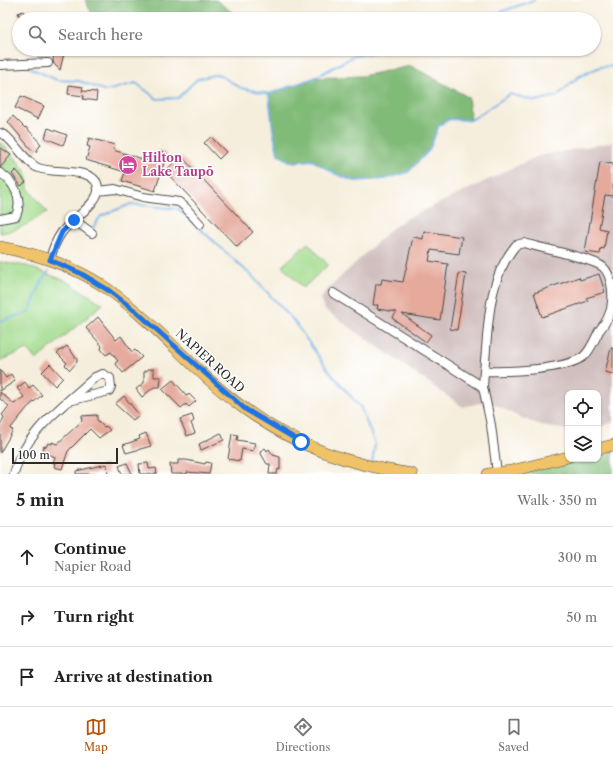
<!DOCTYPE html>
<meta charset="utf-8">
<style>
:root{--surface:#fff;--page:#f6f6f6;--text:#222;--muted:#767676;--line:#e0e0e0;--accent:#b45309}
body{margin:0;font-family:"Libre Caslon Text",serif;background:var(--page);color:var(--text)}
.controls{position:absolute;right:12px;bottom:12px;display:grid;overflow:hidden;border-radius:8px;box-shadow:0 1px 3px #0004}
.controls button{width:36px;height:36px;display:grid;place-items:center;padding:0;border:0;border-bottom:1px solid var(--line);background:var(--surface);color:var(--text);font:20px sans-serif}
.scale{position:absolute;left:12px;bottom:10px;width:106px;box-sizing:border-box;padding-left:4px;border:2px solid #2b2b2b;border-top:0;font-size:11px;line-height:14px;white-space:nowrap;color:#2b2b2b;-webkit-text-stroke:3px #fff;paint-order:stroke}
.stop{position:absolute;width:12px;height:12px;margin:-9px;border:3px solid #1a73e8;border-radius:50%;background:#fff}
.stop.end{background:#1a73e8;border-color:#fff;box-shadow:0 1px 4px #0008}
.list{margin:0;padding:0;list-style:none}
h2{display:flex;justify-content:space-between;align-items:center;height:52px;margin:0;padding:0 16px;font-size:17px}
h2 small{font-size:13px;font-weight:400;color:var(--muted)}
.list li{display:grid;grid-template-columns:26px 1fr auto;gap:12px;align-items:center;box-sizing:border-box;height:60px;padding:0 16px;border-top:1px solid var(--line)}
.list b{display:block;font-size:15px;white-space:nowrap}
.list p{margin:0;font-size:13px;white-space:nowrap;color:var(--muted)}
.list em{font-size:13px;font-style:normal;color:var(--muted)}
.icon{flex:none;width:22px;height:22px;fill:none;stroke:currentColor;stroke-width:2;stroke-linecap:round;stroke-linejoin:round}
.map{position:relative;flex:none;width:613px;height:474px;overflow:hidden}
.search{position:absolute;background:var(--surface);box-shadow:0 1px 3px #0004;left:12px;right:12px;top:12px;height:44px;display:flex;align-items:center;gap:10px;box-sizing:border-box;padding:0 14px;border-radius:22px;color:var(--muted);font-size:15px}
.sheet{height:232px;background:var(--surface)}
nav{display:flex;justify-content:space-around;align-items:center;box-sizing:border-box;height:56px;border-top:1px solid var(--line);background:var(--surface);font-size:11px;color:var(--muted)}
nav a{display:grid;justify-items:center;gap:2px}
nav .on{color:var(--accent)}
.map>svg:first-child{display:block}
.industrial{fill:#d1bfbf}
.green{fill:#a2db8d;stroke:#66835c}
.forest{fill:#81bb78;stroke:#567352}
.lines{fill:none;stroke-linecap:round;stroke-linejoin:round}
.stream{stroke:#73b0e5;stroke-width:2}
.building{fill:#e6aa9d}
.minor-casing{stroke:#494846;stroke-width:10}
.major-casing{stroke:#494846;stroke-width:12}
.minor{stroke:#fff;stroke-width:8}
.major{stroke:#f0c369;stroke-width:11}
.route{stroke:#1a73e8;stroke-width:5}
.labels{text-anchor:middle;stroke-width:3;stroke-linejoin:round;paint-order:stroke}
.hotel-label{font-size:12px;font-weight:bold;fill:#b23c85;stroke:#fff;text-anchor:start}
.street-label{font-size:12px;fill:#2b2b2b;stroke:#fff}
</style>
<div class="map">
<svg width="613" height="474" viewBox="0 0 613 474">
<rect width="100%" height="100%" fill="#fff"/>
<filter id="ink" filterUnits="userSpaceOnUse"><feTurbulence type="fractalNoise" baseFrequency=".025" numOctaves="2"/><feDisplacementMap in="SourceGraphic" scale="8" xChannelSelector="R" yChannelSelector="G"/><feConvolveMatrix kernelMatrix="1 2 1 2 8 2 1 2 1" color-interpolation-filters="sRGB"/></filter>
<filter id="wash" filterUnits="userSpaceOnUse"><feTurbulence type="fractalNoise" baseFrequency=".012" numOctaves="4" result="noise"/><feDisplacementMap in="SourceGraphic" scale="16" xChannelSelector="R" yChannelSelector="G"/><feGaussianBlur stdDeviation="0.9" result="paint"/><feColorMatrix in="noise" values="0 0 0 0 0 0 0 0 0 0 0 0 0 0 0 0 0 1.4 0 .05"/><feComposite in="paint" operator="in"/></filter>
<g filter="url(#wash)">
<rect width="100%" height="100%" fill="#f6eedc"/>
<polygon class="industrial" points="613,142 613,422 598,428 598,393 568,393 568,430 547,427 521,418 489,401 463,407 324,309 321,300 325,292 391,229 406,219 538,156"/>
<g class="green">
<path d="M0 142 14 156 27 174 28 188 47 212C32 222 18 231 0 233Z"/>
<polygon points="308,243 328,265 303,288 282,266"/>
<polygon points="0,262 27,266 66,281 103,304 36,360 27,349 0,361"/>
</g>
<g class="forest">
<polygon points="85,0 216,0 241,19 107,19 92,14"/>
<polygon points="146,49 243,49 209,52 181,57 151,55"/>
<polygon points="411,66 468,97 471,120 450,119 439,125 429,150 408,172 385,179 354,181 334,173 312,160 291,162 278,154 273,129 269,94 314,78 362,76"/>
<polygon points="613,445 613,474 490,474 568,459 598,459 598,449"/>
</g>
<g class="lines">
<g class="stream">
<polyline points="481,19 534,0"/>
<polyline points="28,67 57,80 79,81 106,91 136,83 157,99 178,98 197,79 218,74 241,88 269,94 314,78 354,56 390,49"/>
<polyline points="269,94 273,129 278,154 291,162 312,160 334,173 354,181 385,179 408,172 429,150 439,125 450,119 471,120 510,94 535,101 557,96 578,77 600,67 613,66"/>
<polyline points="92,229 101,216 131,204 178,209 252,276 293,320 329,371 361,408 375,444 372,463"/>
<polyline points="0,321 29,312 43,279 49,271"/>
</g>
</g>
<g id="blocks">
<g class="building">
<polygon points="23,11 25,14 37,17 37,19 21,19 18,13"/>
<polygon points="55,49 65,49 60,70 54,64 53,60"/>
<polygon points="69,85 83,87 82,91 97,92 96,101 83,99 84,96 68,94"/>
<polygon points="21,96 44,106 38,119 15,108"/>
<polygon points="13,116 25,128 26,127 41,144 36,152 31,149 8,122"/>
<polygon points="48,128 67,135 63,145 45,138"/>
<polygon points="211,137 226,152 219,159 204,143"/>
<polygon points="89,138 115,145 113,150 156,163 160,151 167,154 155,191 122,181 125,172 86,160 90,147 87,146"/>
<polygon points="0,147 11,155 0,168"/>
<polygon points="181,156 253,232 237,247 165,171"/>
<polygon points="600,162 613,164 613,196 605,195 599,228 607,230 604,249 601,248 600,254 585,252"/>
<polygon points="16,170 26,182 21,186 12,174"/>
<polygon points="424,231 462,237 459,254 431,250 429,261 448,264 440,320 402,314 431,335 426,342 392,318 397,312 377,309 378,305 373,305 376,284 381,284 382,279 403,282 413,237 423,239"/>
<polygon points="459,273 466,274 457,330 450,329"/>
<polygon points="599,274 605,292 586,298 588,301 542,317 534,293 579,277 580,280"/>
<polygon points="98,317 116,340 121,336 132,352 135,350 142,357 123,373 115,363 118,361 111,352 106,355 101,349 102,346 86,328"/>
<polygon points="67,346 77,359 77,362 70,370 65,365 67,363 57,353"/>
<polygon points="611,348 613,348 613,374 605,372"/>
<polygon points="50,364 63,378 55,386 42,372"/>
<polygon points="147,369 154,369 154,377 161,377 160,387 154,387 142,397 136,389 144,383 144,371 147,371"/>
<polygon points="0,370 6,378 11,374 15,381 0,391"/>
<polygon points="173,380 187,396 189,394 196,401 189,407 186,404 181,408 162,389"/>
<polygon points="25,382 29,388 33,385 42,395 28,407 10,429 13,430 0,453 0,426 4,417 2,415 9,406 0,399 0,392 14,404 24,397 17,388"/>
<polygon points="124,396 139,415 133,420 115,404"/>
<polygon points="97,415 97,420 104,427 106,426 110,430 99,438 90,429 68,451 62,469 54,467 55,463 53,463 55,457 42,451 44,446 46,447 48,443 52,444 52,442 57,444 82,421 81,416"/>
<polygon points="192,415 194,421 191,423 195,433 187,436 180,419"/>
<polygon points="146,433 151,446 126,453 123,445 140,439 139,436"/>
<polygon points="221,433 224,440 201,450 199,444"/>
<polygon points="232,434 238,435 237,440 255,443 253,451 242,449 240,461 228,459"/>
<polygon points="265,448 267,451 269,449 273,455 280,457 280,470 278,469 277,474 269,474 270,464 267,464 260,452"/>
<polygon points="178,460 186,460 205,464 206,462 211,463 209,474 187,472 187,474 171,474 170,464 178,464"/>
<polygon points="127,463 132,474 122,474 119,466"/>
<polygon points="148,463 149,469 156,468 157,474 140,474 139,464"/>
<polygon points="107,464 108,474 76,474 76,471"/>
</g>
</g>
</g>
<g filter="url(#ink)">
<use href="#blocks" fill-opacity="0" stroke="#494846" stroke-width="1"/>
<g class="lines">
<g class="minor-casing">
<g id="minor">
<polyline points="0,65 48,63"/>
<path d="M0 133 6 136C15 144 26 161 36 167 52 176 100 164 98 191 97 204 70 221 62 232 56 240 52 251 50 260"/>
<path d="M0 173C15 182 23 200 16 216L0 219"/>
<polyline points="98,191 115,189 143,197 179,202 185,207 200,224"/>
<polyline points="74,220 92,233"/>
<polyline points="333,293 483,387 491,425 497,473"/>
<path d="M483 387 484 371C508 372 563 370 583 357 590 352 595 339 599 331 606 322 612 313 612 301 613 291 611 274 603 267 592 258 540 248 524 243L516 245C486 281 489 327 484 371"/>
<path d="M14 474C24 432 65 405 95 377L103 374 110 378 111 387 109 391 69 401"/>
</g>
</g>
<g class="major-casing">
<g id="major">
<path d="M0 247C38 254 77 267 109 290 158 325 196 374 245 409 297 447 350 465 412 474"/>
<polyline points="598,449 613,445"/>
<polyline points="488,474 511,471 568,457"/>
</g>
</g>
<use href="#minor" class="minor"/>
<use href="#major" class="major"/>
</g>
</g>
<g class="lines" filter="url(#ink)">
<polyline class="route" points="74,220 62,232 50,260 80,273 108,290 138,313 245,409 301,442"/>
</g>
<defs>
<g id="hotel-disc" transform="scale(1)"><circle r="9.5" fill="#d1479c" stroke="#fff"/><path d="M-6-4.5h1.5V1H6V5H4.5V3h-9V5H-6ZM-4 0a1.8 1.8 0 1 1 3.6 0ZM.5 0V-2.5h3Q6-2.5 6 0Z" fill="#fff"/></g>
</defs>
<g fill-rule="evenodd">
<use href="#hotel-disc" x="128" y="165"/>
</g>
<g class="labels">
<g class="hotel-label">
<text x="142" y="162">Hilton<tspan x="142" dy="14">Lake Taupō</tspan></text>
</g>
<g class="street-label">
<text transform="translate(210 361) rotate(42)" y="4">NAPIER ROAD</text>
</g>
</g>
</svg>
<div class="controls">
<button><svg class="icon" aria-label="locate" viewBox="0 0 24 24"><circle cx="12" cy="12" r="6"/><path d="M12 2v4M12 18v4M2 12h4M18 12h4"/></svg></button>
<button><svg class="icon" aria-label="layers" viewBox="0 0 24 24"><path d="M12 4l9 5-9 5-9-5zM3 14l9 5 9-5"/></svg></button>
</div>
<div class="scale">100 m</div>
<div class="stop" style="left:301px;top:442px"></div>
<div class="stop end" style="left:74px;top:220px"></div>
<div class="search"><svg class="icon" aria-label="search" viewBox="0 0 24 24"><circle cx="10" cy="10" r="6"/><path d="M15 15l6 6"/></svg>Search here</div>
</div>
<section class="sheet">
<h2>5 min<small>Walk · 350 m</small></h2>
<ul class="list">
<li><svg class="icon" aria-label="ahead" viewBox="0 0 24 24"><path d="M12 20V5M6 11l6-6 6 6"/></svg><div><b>Continue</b><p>Napier Road</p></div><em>300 m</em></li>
<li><svg class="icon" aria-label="right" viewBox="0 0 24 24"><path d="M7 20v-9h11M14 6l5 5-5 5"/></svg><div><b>Turn right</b></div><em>50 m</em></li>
<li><svg class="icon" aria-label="arrive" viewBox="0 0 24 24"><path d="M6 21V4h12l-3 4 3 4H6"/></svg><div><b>Arrive at destination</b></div></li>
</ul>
</section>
<nav>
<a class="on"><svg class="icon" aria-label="map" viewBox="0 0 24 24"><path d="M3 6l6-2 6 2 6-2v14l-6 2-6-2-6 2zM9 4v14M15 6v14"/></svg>Map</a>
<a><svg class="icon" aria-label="directions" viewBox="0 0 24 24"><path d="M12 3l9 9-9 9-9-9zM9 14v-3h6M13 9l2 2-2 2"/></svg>Directions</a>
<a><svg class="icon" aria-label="saved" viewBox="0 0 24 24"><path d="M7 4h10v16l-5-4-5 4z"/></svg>Saved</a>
</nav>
